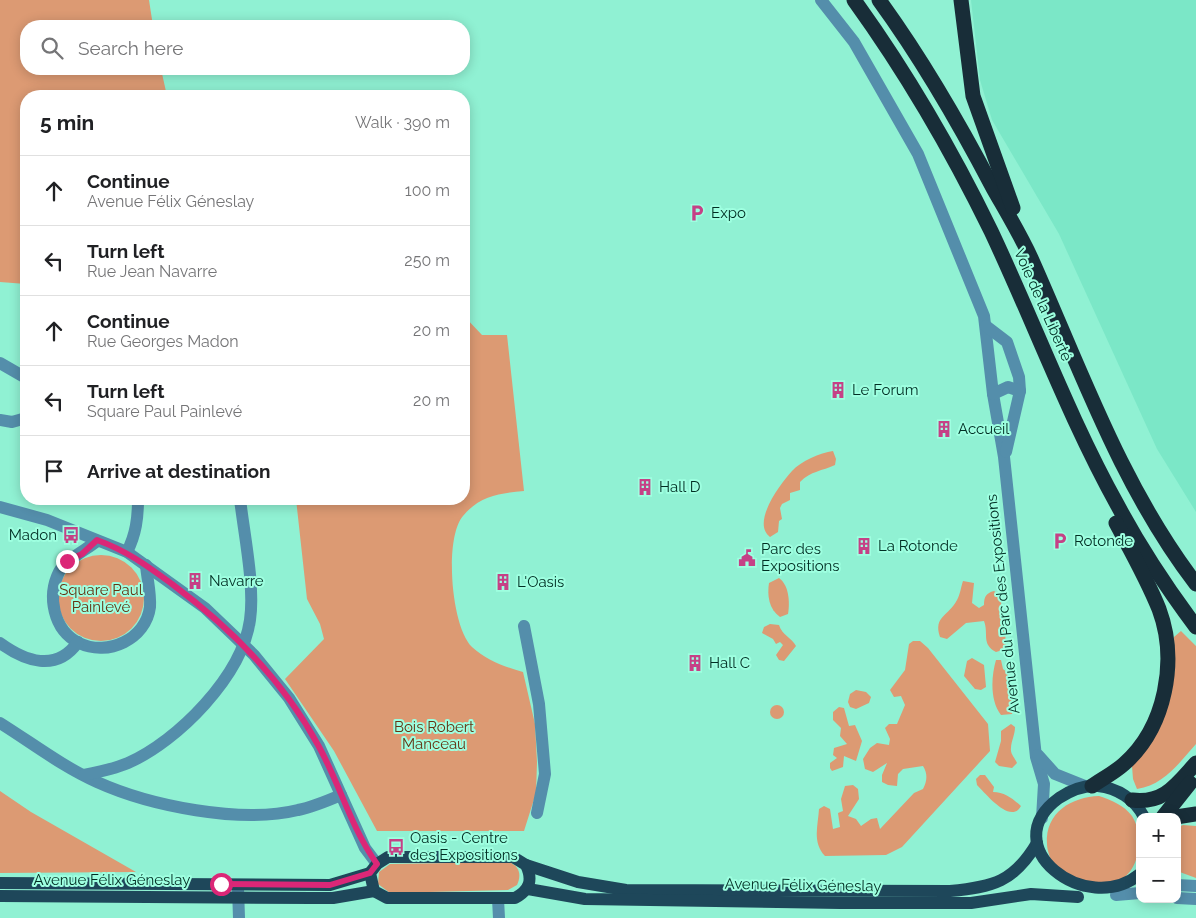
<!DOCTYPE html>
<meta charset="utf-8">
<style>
:root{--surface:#fff;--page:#f2f2f2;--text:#202124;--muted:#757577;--line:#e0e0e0}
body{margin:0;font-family:Raleway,sans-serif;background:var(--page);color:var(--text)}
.controls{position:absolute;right:15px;bottom:15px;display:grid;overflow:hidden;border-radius:10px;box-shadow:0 2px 12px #0003}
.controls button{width:45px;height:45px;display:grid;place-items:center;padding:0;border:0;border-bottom:1px solid var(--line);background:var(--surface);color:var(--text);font:25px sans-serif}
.stop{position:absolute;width:15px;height:15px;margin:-11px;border:4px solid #db2777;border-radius:50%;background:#fff}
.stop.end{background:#db2777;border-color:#fff;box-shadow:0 1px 5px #0008}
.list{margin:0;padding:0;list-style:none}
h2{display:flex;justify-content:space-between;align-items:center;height:65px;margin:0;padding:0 20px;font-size:21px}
h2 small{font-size:16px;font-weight:400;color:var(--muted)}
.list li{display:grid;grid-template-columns:32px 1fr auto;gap:15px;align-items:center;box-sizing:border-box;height:70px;padding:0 20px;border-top:1px solid var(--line)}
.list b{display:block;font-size:19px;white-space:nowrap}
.list p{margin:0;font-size:16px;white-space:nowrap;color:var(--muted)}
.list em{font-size:16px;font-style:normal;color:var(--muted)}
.icon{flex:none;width:28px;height:28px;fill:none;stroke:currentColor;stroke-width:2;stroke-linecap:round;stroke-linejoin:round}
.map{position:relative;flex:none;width:1196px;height:918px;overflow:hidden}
.search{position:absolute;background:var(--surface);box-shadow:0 2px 12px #0003;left:20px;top:20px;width:450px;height:55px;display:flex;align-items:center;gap:12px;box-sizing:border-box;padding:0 18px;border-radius:20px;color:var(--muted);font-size:19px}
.panel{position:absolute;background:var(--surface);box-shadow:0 2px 12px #0003;left:20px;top:90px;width:450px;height:415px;border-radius:20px}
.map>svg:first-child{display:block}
.built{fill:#7be7c7}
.green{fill:#dc9a73}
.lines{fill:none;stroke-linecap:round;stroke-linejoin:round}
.minor{stroke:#548eab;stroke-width:12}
.major{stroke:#1e475a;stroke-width:12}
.highway{stroke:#182d38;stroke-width:15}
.route{stroke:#db2777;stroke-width:6}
.labels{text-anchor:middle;stroke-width:4;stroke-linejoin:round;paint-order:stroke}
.poi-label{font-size:15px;fill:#012e23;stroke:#9effe0;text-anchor:start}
.street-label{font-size:15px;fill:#012e23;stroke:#9effe0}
.park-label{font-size:15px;fill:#643413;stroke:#9effe0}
</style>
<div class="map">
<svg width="1196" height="918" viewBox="0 0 1196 918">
<rect width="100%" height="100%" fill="#90f1d3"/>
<polygon class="built" points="971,0 1196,0 1196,512 1157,449 1059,234 992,120 980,80"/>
<g class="green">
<polygon points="0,0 149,0 153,26 26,26 26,69 161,69 167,96 26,96 26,284 0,282"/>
<path d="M464 316 482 335H507L524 491C500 493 479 496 463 516 444 538 451 627 472 647 486 660 505 667 523 672L535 724 537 762 536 793 524 831H377L334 751 285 679 324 639 320 624 307 599 296 499H464Z"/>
<path d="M833 451 836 459 835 465C822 471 811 471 800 482V490L790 493V500L782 504 780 508 782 519 779 521 778 532 770 537C751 523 780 484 792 471 801 461 820 453 833 451Z"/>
<circle cx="101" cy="598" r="43"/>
<path d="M779 578C789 585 790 602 788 614L780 617C769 609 767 596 769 583Z"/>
<path d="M963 581 974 583 972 603 979 608 984 605C984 597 986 593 994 591L1002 596 1001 605 1007 619 1005 629 1006 649 996 652C981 644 989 634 984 621L966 623 947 639 940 637C933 616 949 616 957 600 960 595 961 587 963 581Z"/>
<path d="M770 624 779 625C782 635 792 638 796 646L784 661 779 660 776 655 783 645 780 642 776 644 773 639 762 633 764 627Z"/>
<path d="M1181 631 1196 646V744C1179 763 1164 785 1137 789L1133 779 1132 766 1164 708 1175 670 1174 637Z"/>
<path d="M913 641H920L928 648 988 724 990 751 902 847 886 855 825 856C812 842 818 826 819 809L824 806 830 809 833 829 840 827 838 813 843 811 841 799 845 786 853 785 858 789 859 799 848 816 856 819 861 826 871 819 877 818 880 829 914 793 923 789C927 781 928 774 923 766L903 769 898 774 897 786 888 785 882 782V775L887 763 873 772 865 769 863 759 870 748 877 743 889 745 890 739 885 728 889 724H897L905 705 901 696 894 697 890 690 905 670 909 644Z"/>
<polygon points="972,658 984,665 986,687 981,690 975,689 964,676 967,661"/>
<path d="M996 660H1001L1003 669 1008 673C1008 677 1007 682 1008 686 1010 700 1019 695 1012 714L1001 715C990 701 991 677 996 660Z"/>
<polygon points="856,690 866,692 871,697 869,703 856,709 850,707 848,702 850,694"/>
<circle cx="777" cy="712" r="7"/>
<polygon points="839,707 844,708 849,726 855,725 862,741 856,761 844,756 843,767 832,771 830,768 830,763 837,758 833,755 834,748 847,744 840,736 841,728 833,720 833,712"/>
<path d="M1011 724 1015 727C1015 735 1011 741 1011 748 1010 754 1015 758 1017 763L1012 768 999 766 995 762 1001 741V731Z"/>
<path d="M980 775H985L994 787 993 792C1005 792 1013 799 1021 806 1011 825 986 794 977 785L976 779Z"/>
<polygon points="0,791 31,812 136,872 0,873"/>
<path d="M1099 796C1111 800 1124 805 1132 816 1144 835 1141 867 1121 880 1113 884 1100 886 1091 889L1052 863C1050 857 1047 850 1047 844 1045 812 1072 797 1099 796Z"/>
<polygon points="1183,825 1196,826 1196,878 1177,871 1177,828"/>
<path d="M509 862C519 866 522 874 517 885L508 890 390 893 378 884 379 872 390 864Z"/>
</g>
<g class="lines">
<g class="minor">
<polyline points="821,0 854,42 918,154 984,316 993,394 1004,457 1036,757 1044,784 1042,818"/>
<polyline points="986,326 1007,342 1019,377 1020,391 1006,452"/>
<polyline points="0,363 26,378"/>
<polyline points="993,394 1008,387 1020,391"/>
<polyline points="0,420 12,422 26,418"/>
<polyline points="0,507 47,520 127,552 205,608 254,655 289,698 319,746 365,848 377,864"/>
<path d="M97 541C86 550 65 560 59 572 47 596 53 630 79 643 108 657 146 639 150 607 151 593 147 578 146 565"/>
<path d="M127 552C136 534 138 518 138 499"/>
<polyline points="524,626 539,704 545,774 537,813"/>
<path d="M0 643C25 661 56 673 78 642"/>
<path d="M0 723C32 743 63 767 97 782 150 806 241 824 298 810 313 807 327 801 341 795"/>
<polyline points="1038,755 1055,774 1085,786"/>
<path d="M84 775C99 772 114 769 128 763 178 741 242 676 250 620 255 586 244 534 240 499"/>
<polyline points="1177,885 1196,886"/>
<polyline points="238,888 239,918"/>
<polyline points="1116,895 1140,893"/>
<polyline points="1177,898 1196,899"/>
<polyline points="498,899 499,918"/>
</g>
<g class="major">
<path d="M388 857H513L526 865C533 880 530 890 515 898H387L374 891 370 873 377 864Z"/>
<path d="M526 865 578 882 626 890 950 891C993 887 1014 882 1037 843"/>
<path d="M1140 874C1086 918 993 846 1059 798 1071 790 1084 785 1098 786 1117 788 1135 799 1144 817"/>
<polyline points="0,883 330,885 370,873"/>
<polyline points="528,889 585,899 840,903 971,903 1031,894 1078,897"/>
<polyline points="0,896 312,898 333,898 374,891"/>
</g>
<g class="highway">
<path d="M854 0C906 72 952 151 991 231 1034 322 1069 418 1118 506 1141 549 1167 588 1196 627"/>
<path d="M879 0C922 59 959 123 993 188 1006 211 1020 234 1031 258 1081 370 1121 486 1196 584"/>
<polyline points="961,0 973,96 1013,208"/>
<path d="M1092 786C1102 779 1114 773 1124 764 1166 727 1178 660 1159 609 1147 579 1131 551 1116 523"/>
<path d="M1132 800C1164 804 1176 785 1196 763"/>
<polyline points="1163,817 1190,783"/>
<polyline points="1176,817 1196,814"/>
</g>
</g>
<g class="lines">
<path class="route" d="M67 561 82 554 97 540C127 551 146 565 172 584 231 628 283 680 318 745 340 784 351 828 377 864L370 873 330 885 221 884"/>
</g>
<defs>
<g id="parking-bare" transform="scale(1.35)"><path d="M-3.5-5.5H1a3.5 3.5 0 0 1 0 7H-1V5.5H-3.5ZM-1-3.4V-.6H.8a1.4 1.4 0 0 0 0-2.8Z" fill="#c54186" stroke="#9effe0" stroke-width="2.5" paint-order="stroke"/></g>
<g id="building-bare" transform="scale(1.35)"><path d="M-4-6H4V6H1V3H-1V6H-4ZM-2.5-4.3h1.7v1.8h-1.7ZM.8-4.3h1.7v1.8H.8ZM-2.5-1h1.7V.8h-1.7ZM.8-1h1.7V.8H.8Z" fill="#c54186" stroke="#9effe0" stroke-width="2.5" paint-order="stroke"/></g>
<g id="bus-bare" transform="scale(1.35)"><path d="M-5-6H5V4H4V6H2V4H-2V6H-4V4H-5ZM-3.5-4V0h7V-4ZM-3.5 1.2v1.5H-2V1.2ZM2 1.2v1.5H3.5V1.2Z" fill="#c54186" stroke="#9effe0" stroke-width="2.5" paint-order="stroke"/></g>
<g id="civic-bare" transform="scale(1.35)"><path d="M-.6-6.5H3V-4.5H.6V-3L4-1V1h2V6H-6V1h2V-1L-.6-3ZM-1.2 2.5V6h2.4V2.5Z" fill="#c54186" stroke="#9effe0" stroke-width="2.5" paint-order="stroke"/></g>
</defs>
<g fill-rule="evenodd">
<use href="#parking-bare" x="697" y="213"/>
<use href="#building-bare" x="838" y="390"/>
<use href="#building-bare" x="944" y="429"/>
<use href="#building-bare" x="645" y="487"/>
<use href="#bus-bare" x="71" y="535"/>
<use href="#parking-bare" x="1060" y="541"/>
<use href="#building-bare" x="864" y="546"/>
<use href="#civic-bare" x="747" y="558"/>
<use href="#building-bare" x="195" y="581"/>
<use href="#building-bare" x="503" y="582"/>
<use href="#building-bare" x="695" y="663"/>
<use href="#bus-bare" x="396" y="847"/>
</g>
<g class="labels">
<g class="poi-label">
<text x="711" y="218">Expo</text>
<text x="852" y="395">Le Forum</text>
<text x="958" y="434">Accueil</text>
<text x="659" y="492">Hall D</text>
<text x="57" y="540" text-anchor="end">Madon</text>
<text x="1074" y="546">Rotonde</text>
<text x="878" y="551">La Rotonde</text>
<text x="761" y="554">Parc des<tspan x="761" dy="17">Expositions</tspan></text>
<text x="209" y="586">Navarre</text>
<text x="517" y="587">L'Oasis</text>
<text x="709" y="668">Hall C</text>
<text x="410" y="843">Oasis - Centre<tspan x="410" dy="17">des Expositions</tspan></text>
</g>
<g class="street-label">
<text transform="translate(1043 305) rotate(66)" y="5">Voie de la Liberté</text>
<text transform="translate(1003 604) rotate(-96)" y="5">Avenue du Parc des Expositions</text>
<text x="112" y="885">Avenue Félix Géneslay</text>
<text transform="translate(803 885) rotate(1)" y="5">Avenue Félix Géneslay</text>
</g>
<g class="park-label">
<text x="101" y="595">Square Paul<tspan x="101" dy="17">Painlevé</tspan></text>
<text x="434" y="732">Bois Robert<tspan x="434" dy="17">Manceau</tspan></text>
</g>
</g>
</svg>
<div class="controls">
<button>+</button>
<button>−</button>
</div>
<div class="stop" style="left:221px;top:884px"></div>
<div class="stop end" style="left:67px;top:561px"></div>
<div class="search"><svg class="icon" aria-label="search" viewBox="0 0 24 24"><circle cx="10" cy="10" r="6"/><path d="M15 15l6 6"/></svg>Search here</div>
<section class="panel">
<h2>5 min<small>Walk · 390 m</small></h2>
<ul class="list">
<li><svg class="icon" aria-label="ahead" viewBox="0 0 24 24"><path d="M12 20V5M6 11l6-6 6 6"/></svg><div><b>Continue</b><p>Avenue Félix Géneslay</p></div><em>100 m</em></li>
<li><svg class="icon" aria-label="left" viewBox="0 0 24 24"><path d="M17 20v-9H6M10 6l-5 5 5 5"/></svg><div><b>Turn left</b><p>Rue Jean Navarre</p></div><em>250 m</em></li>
<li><svg class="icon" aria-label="ahead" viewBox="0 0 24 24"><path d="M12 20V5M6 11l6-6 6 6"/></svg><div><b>Continue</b><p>Rue Georges Madon</p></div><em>20 m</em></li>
<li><svg class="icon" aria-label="left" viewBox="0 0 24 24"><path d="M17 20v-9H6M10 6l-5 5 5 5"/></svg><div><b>Turn left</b><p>Square Paul Painlevé</p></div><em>20 m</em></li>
<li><svg class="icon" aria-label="arrive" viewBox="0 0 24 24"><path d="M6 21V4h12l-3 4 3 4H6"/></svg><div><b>Arrive at destination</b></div></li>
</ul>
</section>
</div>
